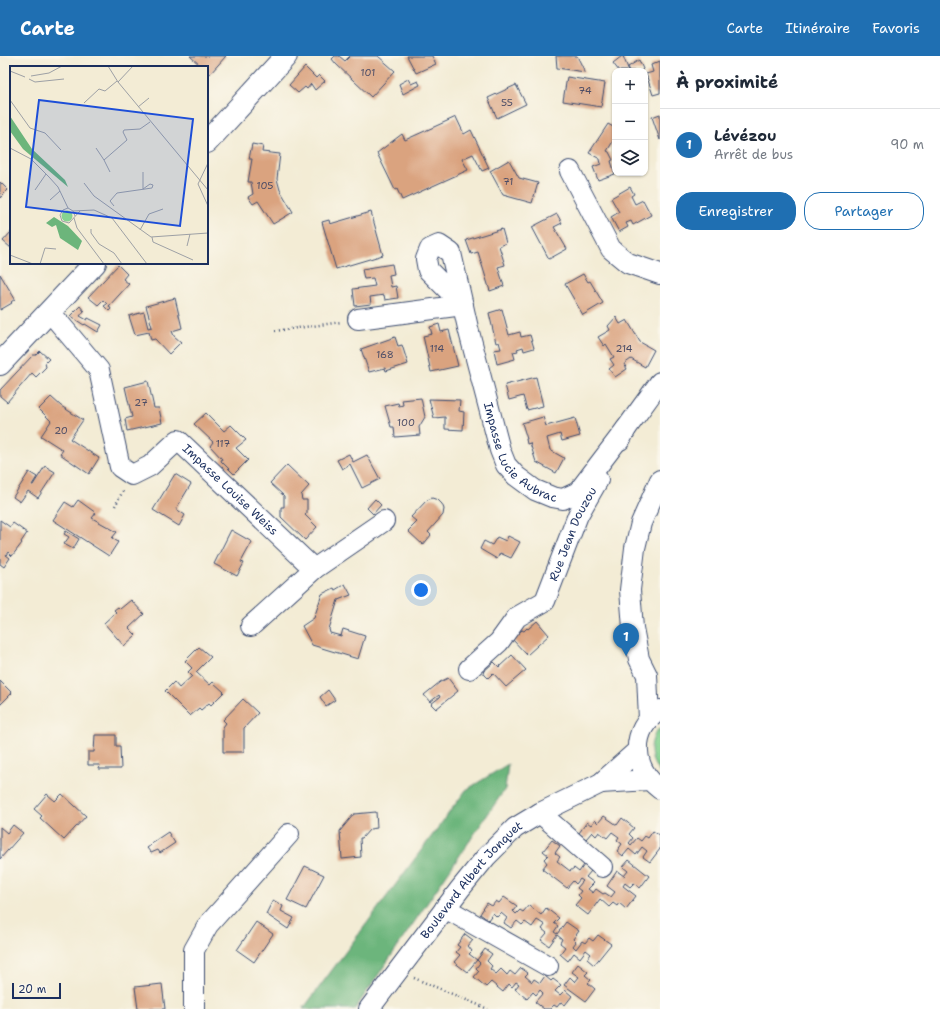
<!DOCTYPE html>
<html lang="fr">
<meta charset="utf-8">
<style>
:root{--surface:#fff;--page:#f2f2f3;--text:#1f2937;--muted:#747a83;--line:#e0e1e3;--accent:#1f6fb2}
body{margin:0;font-family:"Shantell Sans",sans-serif;background:var(--page);color:var(--text)}
.controls{position:absolute;right:12px;top:12px;display:grid;overflow:hidden;border-radius:8px;box-shadow:0 1px 3px #0004}
.controls button{width:36px;height:36px;display:grid;place-items:center;padding:0;border:0;border-bottom:1px solid var(--line);background:var(--surface);color:var(--text);font:20px sans-serif}
.scale{position:absolute;left:12px;bottom:10px;width:49px;box-sizing:border-box;padding-left:4px;border:2px solid #1b2f5e;border-top:0;font-size:11px;line-height:14px;white-space:nowrap;color:#1b2f5e;-webkit-text-stroke:3px #fbf7ec;paint-order:stroke}
.you{position:absolute;left:421px;top:534px;width:14px;height:14px;margin:-10px;border:3px solid #fff;border-radius:50%;background:#1a73e8;box-shadow:0 0 0 6px #1a73e833}
.badge{display:grid;place-items:center;width:26px;height:26px;border-radius:50%;background:var(--accent);color:#fff;font-size:13px;font-weight:700}
.pin{position:absolute;translate:-50% -33px;filter:drop-shadow(0 1px 2px #0008)}
.pin::after{content:'';position:absolute;top:21px;width:14px;height:12px;background:inherit;clip-path:polygon(0 0,100% 0,50% 100%)}
.list{margin:0;padding:0;list-style:none}
h2{display:flex;justify-content:space-between;align-items:center;height:52px;margin:0;padding:0 16px;font-size:17px}
h2 small{font-size:13px;font-weight:400;color:var(--muted)}
.list li{display:grid;grid-template-columns:26px 1fr auto;gap:12px;align-items:center;box-sizing:border-box;height:72px;padding:0 16px;border-top:1px solid var(--line)}
.list b{display:block;font-size:15px;white-space:nowrap}
.list p{margin:0;font-size:13px;white-space:nowrap;color:var(--muted)}
.list em{font-size:13px;font-style:normal;color:var(--muted)}
.actions{display:flex;gap:8px;padding:12px 16px}
.actions a{flex:1;padding:9px 0;border:1px solid var(--accent);border-radius:16px;text-align:center;font-size:14px;color:var(--accent)}
.actions .main{background:var(--accent);color:#fff}
.icon{flex:none;width:22px;height:22px;fill:none;stroke:currentColor;stroke-width:2;stroke-linecap:round;stroke-linejoin:round}
.map{position:relative;flex:none;width:660px;height:953px;overflow:hidden}
header{display:flex;align-items:center;gap:24px;box-sizing:border-box;height:56px;padding:0 20px;background:var(--accent);color:#fff}
header strong{font-size:19px}
nav{display:flex;gap:22px;margin-inline-start:auto;font-size:14px}
main{display:flex}
aside{flex:1;background:var(--surface)}
.map>svg:first-child{display:block}
.green{fill:#86d391;stroke:#508178}
.forest{fill:#6cb57b;stroke:#44726c}
.building{fill:#daa37f}
.lines{fill:none;stroke-linecap:round;stroke-linejoin:round}
.minor-casing{stroke:#3b4b70;stroke-width:22}
.major-casing{stroke:#3b4b70;stroke-width:24}
.path{stroke:#3b4b70;stroke-width:2.5;stroke-dasharray:1 3;stroke-linecap:butt}
.minor{stroke:#fff;stroke-width:20}
.major{stroke:#fff;stroke-width:22}
.labels{text-anchor:middle;stroke-width:3;stroke-linejoin:round;paint-order:stroke}
.number-label{font-size:10px;fill:#4b4c66}
.street-label{font-size:12px;fill:#1b2f5e;stroke:#fbf7ec}
.inset-road{fill:none;stroke:#9da0a5;stroke-width:1}
.view{fill:#1d4ed8;fill-opacity:0.15;stroke:#1d4ed8;stroke-width:2}
.inset-edge{fill:none;stroke:#1b2f5e;stroke-width:2}
</style>
<header>
<strong>Carte</strong>
<nav><a>Carte</a><a>Itinéraire</a><a>Favoris</a></nav>
</header>
<main>
<div class="map">
<svg width="660" height="953" viewBox="0 0 660 953">
<rect width="100%" height="100%" fill="#fbf7ec"/>
<filter id="ink" filterUnits="userSpaceOnUse"><feTurbulence type="fractalNoise" baseFrequency=".025" numOctaves="2"/><feDisplacementMap in="SourceGraphic" scale="8" xChannelSelector="R" yChannelSelector="G"/><feConvolveMatrix kernelMatrix="1 2 1 2 8 2 1 2 1" color-interpolation-filters="sRGB"/></filter>
<filter id="wash" filterUnits="userSpaceOnUse"><feTurbulence type="fractalNoise" baseFrequency=".012" numOctaves="4" result="noise"/><feDisplacementMap in="SourceGraphic" scale="16" xChannelSelector="R" yChannelSelector="G"/><feGaussianBlur stdDeviation="0.9" result="paint"/><feColorMatrix in="noise" values="0 0 0 0 0 0 0 0 0 0 0 0 0 0 0 0 0 1.4 0 .05"/><feComposite in="paint" operator="in"/></filter>
<g filter="url(#wash)">
<rect width="100%" height="100%" fill="#f3ecd5"/>
<path class="green" d="M660 671V717C648 702 648 685 660 671Z"/>
<polygon class="forest" points="508,708 505,733 355,953 303,953 466,734"/>
<g id="blocks">
<g class="building">
<polygon points="190,0 226,0 210,18 207,16 207,11 202,11"/>
<polygon points="335,0 339,0 345,5 350,0 378,0 395,15 371,41 336,8 332,3"/>
<polygon points="407,0 432,0 436,8 416,17"/>
<polygon points="556,0 577,0 585,16 557,12"/>
<polygon points="622,0 623,0 629,15 619,15 613,7"/>
<polygon points="639,4 643,13 641,15 630,15 628,11"/>
<polygon points="660,5 660,37 653,39 646,18 653,16 651,9"/>
<polygon points="305,11 316,22 319,19 325,25 315,34 311,28 307,33 305,31 298,37 289,29"/>
<polygon points="567,21 605,27 601,51 563,45"/>
<polygon points="408,23 411,28 418,25 420,29 403,38 399,28"/>
<polygon points="516,29 526,48 497,62 488,42"/>
<polygon points="660,58 660,84 652,61"/>
<polygon points="456,61 464,78 471,74 489,112 482,115 473,98 462,103 468,114 402,144 397,133 395,134 377,97 402,78 405,84"/>
<polygon points="608,68 615,72 615,82 607,95 609,96 613,104 611,105 615,118 598,124 593,111 601,108 600,103 589,97"/>
<polygon points="252,88 263,90 262,96 280,98 277,123 280,134 293,156 273,168 258,145 253,148 248,141 253,138 251,126 248,126 252,103 249,103"/>
<polygon points="509,104 519,122 538,127 532,147 503,139 490,115"/>
<polygon points="0,126 8,134 0,142"/>
<polygon points="630,131 634,138 631,140 635,148 643,144 651,159 633,169 631,165 626,167 628,171 619,176 611,161 619,156 611,142"/>
<polygon points="371,156 383,199 336,213 322,166 329,164 330,168"/>
<polygon points="557,158 562,167 554,171 567,193 549,203 532,171"/>
<polygon points="502,173 506,187 499,190 505,209 498,211 504,230 490,235 478,196 471,198 466,184"/>
<polygon points="11,176 11,192 3,185"/>
<polygon points="392,208 394,218 389,219 391,231 396,230 398,242 385,244 384,239 370,241 371,248 355,250 353,233 375,230 373,222 364,223 362,213"/>
<polygon points="118,209 127,218 123,223 129,228 109,250 111,253 109,255 104,250 107,248 103,244 98,249 88,241"/>
<polygon points="0,218 15,243 11,246 12,247 0,254"/>
<polygon points="583,218 588,226 590,225 603,247 583,259 565,228"/>
<polygon points="175,242 182,272 172,275 174,280 181,286 169,298 155,283 151,284 149,276 135,279 129,260 144,256 148,272 152,271 146,250"/>
<polygon points="80,250 84,255 80,260 87,264 88,262 102,269 98,276 85,268 84,269 70,260"/>
<polygon points="502,253 509,279 520,276 521,281 530,279 534,292 524,295 523,291 517,293 518,295 513,296 515,303 497,308 494,294 501,293 499,286 496,287 489,257"/>
<polygon points="616,261 620,268 627,264 640,286 654,294 645,311 631,303 624,308 627,313 615,321 609,313 614,309 610,303 614,301 606,288 604,290 598,281 610,274 608,270"/>
<polygon points="439,268 441,276 449,274 458,310 431,316 423,280 432,278 430,271"/>
<polygon points="395,281 398,290 402,289 408,308 386,315 385,312 369,316 361,293"/>
<polygon points="40,295 49,303 45,307 46,311 36,321 32,317 7,346 0,340 0,334 33,299 36,299"/>
<polygon points="536,321 543,350 527,354 523,340 509,344 505,329"/>
<polygon points="148,325 154,352 159,352 162,367 127,375 125,363 132,361 125,331"/>
<polygon points="51,341 61,350 83,364 70,383 99,402 89,418 60,398 63,394 41,380 51,365 39,353"/>
<polygon points="421,342 425,361 419,371 420,379 395,381 394,371 391,371 385,350 398,347 399,350 403,349 402,344"/>
<polygon points="429,343 460,344 459,355 464,356 463,374 445,373 445,361 434,362"/>
<polygon points="206,357 224,375 231,369 246,384 236,392 248,404 234,418 221,405 222,403 210,390 213,386 194,368"/>
<polygon points="543,361 546,370 575,362 580,380 562,385 560,378 547,382 550,394 564,402 556,417 536,406 530,387 527,388 526,383 527,383 522,367"/>
<polygon points="349,398 353,406 367,399 380,423 362,432 350,408 342,413 337,404"/>
<polygon points="287,409 309,430 301,439 302,444 307,444 307,457 305,459 317,471 305,484 281,461 281,451 284,451 284,440 270,427"/>
<polygon points="45,410 55,416 38,442 28,435 20,446 13,441 29,416 37,421 32,429 33,429"/>
<polygon points="175,418 191,428 176,453 185,459 179,470 153,454"/>
<polygon points="432,442 438,444 442,448 444,453 443,459 428,476 431,479 423,489 408,475 417,466 411,461 427,444"/>
<polygon points="375,443 381,449 373,458 367,452"/>
<polygon points="78,444 96,457 92,462 117,476 112,482 118,486 109,500 53,464 65,446 73,451"/>
<polygon points="0,464 10,471 13,467 27,477 21,486 22,487 12,500 8,496 6,499 10,502 4,511 0,508"/>
<polygon points="231,474 252,486 241,506 244,507 237,520 214,508"/>
<polygon points="66,475 79,483 73,493 64,488 69,481 64,478"/>
<polygon points="508,480 520,486 511,502 500,497 497,503 480,493 484,485 492,489 497,481 506,485"/>
<polygon points="345,528 351,539 338,544 329,573 330,577 341,580 343,573 365,580 358,603 312,589 302,570 314,562 322,538 334,532 335,534"/>
<polygon points="131,544 144,558 129,572 136,579 124,590 104,567 116,556 114,554 118,551 120,553"/>
<polygon points="537,565 549,579 527,599 512,583 522,574 524,575 527,572 528,573"/>
<polygon points="199,591 211,601 196,616 210,629 213,626 224,636 211,649 209,647 201,654 199,652 190,660 165,635 174,626 179,632 192,620 188,616 192,612 185,605"/>
<polygon points="512,599 526,614 506,631 493,617 488,622 485,619 483,616 494,606 499,611"/>
<polygon points="448,622 458,635 436,653 431,648 440,641 439,639 430,646 424,639 440,626"/>
<polygon points="0,625 12,637 0,649"/>
<polygon points="328,634 335,644 326,650 320,641"/>
<polygon points="243,643 258,657 244,672 244,696 223,696 223,671 226,667 223,664"/>
<polygon points="95,679 116,679 116,690 120,690 121,713 99,713 100,709 88,709 88,696 94,696"/>
<polygon points="47,738 55,745 62,738 86,760 64,784 40,762 42,760 34,753"/>
<polygon points="376,756 377,772 370,773 362,782 360,782 361,801 342,803 340,775 354,758"/>
<polygon points="604,760 617,769 622,762 634,772 629,778 633,782 629,787 631,789 637,782 641,785 645,780 648,782 653,775 660,780 660,793 650,806 643,801 647,795 642,791 636,799 629,793 623,800 617,795 622,788 617,784 619,781 612,776 607,782 599,776 596,780 592,776 586,783 579,777 587,766 591,769 595,764 598,767"/>
<polygon points="13,769 23,777 0,803 0,771 7,777"/>
<polygon points="168,776 175,787 160,797 158,794 151,797 147,792 151,789 150,788"/>
<polygon points="552,784 560,790 555,797 560,801 557,805 570,815 574,812 579,816 584,809 591,815 586,821 594,827 588,833 593,837 596,833 603,838 605,837 611,841 615,836 607,830 617,815 624,820 628,815 623,811 629,804 649,820 640,832 634,827 630,831 625,827 623,830 636,840 626,853 619,847 617,850 613,847 609,851 600,843 588,859 575,849 581,842 578,839 581,835 577,832 583,825 580,823 576,828 573,825 567,832 542,813 547,807 544,803 548,799 543,795"/>
<polygon points="305,810 324,819 306,853 287,844"/>
<polygon points="504,841 517,850 513,855 516,858 520,854 523,856 529,849 541,859 546,852 559,862 554,867 558,870 554,876 557,878 566,866 579,875 573,883 576,886 573,890 576,893 582,885 585,887 589,882 593,885 598,879 611,888 594,909 587,903 591,898 586,894 580,902 574,897 568,905 560,898 565,891 560,887 562,883 557,879 549,890 541,884 547,877 542,873 545,869 537,864 532,871 525,866 522,869 517,865 511,872 504,867 507,862 501,857 497,861 493,857 488,864 480,858 487,847 492,850 496,845 499,847"/>
<polygon points="273,844 283,850 281,855 294,862 288,873 266,858"/>
<polygon points="256,866 273,878 254,906 237,894"/>
<polygon points="465,878 473,884 468,890 472,895 469,898 477,904 467,916 454,906 460,899 456,896 460,891 457,889"/>
<polygon points="485,893 492,898 487,905 492,910 490,913 496,918 501,913 507,919 510,915 515,919 521,912 528,917 525,920 532,926 534,923 540,927 545,920 551,925 553,923 561,929 555,935 560,939 565,934 572,940 565,949 561,946 557,951 554,949 550,953 544,953 535,946 543,937 540,934 536,939 533,936 527,943 515,933 519,928 516,926 512,931 509,928 503,936 491,926 486,931 474,921 479,915 476,912 480,907 477,904"/>
<polygon points="578,908 588,916 585,919 591,924 588,927 595,933 586,945 564,929 570,921 575,926 579,921 572,916"/>
<polygon points="162,928 165,953 138,953 135,931"/>
</g>
</g>
</g>
<g filter="url(#ink)">
<use href="#blocks" fill-opacity="0" stroke="#3b4b70" stroke-width="1"/>
<g class="lines">
<g class="minor-casing">
<g id="minor">
<polyline points="570,115 611,193 628,207 660,218"/>
<path id="s1" d="M463 249 428 214 426 203 430 193 439 189 451 197 468 272 500 394 506 409 516 420 535 434 552 441 563 443 578 436 626 373"/>
<path id="s2" d="M50 256 99 314 120 411 132 419 150 410 178 384 314 513 251 570"/>
<polyline points="358,263 463,249"/>
<polyline points="620,384 626,373 660,326"/>
<polyline points="314,513 384,465"/>
<path id="s3" d="M469 613 499 586 517 561 545 545 578 459 598 424"/>
<path d="M660 654C629 674 632 713 660 733"/>
<polyline points="649,663 647,619 639,603 633,572 630,534 635,492 641,467 660,424"/>
<polyline points="601,727 649,724"/>
<polyline points="540,757 602,811"/>
<polyline points="445,852 548,910"/>
<polyline points="194,953 194,894 208,869 289,778"/>
<path id="s4" d="M369 953 460 833 486 801 515 772 540 757 601 727 637 695"/>
</g>
</g>
<g class="major-casing">
<g id="major">
<polyline points="207,86 286,0"/>
<polyline points="0,308 95,207"/>
</g>
</g>
<g class="path">
<polyline points="275,275 342,266"/>
<polyline points="115,450 124,433"/>
<polyline points="414,922 488,953"/>
</g>
<use href="#minor" class="minor"/>
<use href="#major" class="major"/>
</g>
</g>
<g class="labels">
<g class="number-label">
<text x="368" y="20">101</text>
<text x="585" y="38">74</text>
<text x="507" y="50">55</text>
<text x="508" y="129">71</text>
<text x="265" y="133">105</text>
<text x="437" y="296">114</text>
<text x="624" y="296">214</text>
<text x="385" y="302">168</text>
<text x="141" y="350">27</text>
<text x="406" y="370">100</text>
<text x="61" y="378">20</text>
<text x="223" y="391">117</text>
</g>
<g class="street-label">
<text dy="4" stroke="none"><textPath href="#s1" startOffset="313">Impasse Lucie Aubrac</textPath></text>
<text dy="4" stroke="none"><textPath href="#s2" startOffset="320">Impasse Louise Weiss</textPath></text>
<text dy="4" stroke="none"><textPath href="#s3" startOffset="176">Rue Jean Douzou</textPath></text>
<text dy="4" stroke="none"><textPath href="#s4" startOffset="165">Boulevard Albert Jonquet</textPath></text>
</g>
</g>
<g transform="translate(10 10)">
<rect width="198" height="198" fill="#f3ecd5"/>
<path d="M51.5 150a5.5 5.5 0 1 1 11 0a5.5 5.5 0 1 1-11 0Z" fill="#86d391"/>
<path d="M0 50 22 83 55 114 58 121 13 83 0 65ZM44 151 58 160 72 175 68 184 50 172 46 159 42 161 36 157Z" fill="#6cb57b"/>
<path class="inset-road" d="M98 0 108 16 198 124M0 5 15 11M21 10 39 7 52 0M19 13 25 16 54 13M108 16 123 0M0 34 20 62 35 67 51 84M74 37 89 23 95 25 107 15M128 41 139 32M0 82 21 93 39 111 48 121 58 142M86 82 94 94 117 74 113 66 114 64 130 63 140 56M94 94 100 106M198 97 188 118 198 140M133 106V123M74 117 84 130 141 171 198 167M25 124 36 108M40 134 50 125M104 140 100 135 107 127 142 122 143 119 140 118 133 123M63 145 84 144 102 152 137 198M65 150 63 145 58 142 53 144 50 149 52 155 59 157 70 145M64 152 67 162 94 198M81 163V167L89 178 104 187 112 198M130 164 139 148 153 143M142 171 143 176 183 194M177 180 180 168M0 189 23 198M30 198 35 182 46 183"/>
<path class="view" d="M29 34 183 53 170 160 16 141Z"/>
<rect width="198" height="198" class="inset-edge"/>
</g>
</svg>
<div class="controls">
<button>+</button>
<button>−</button>
<button><svg class="icon" aria-label="layers" viewBox="0 0 24 24"><path d="M12 4l9 5-9 5-9-5zM3 14l9 5 9-5"/></svg></button>
</div>
<div class="scale">20 m</div>
<div class="you"></div>
<div class="pin badge" style="left:626px;top:600px">1</div>
</div>
<aside>
<h2>À proximité<small></small></h2>
<ul class="list">
<li><span class="badge">1</span><div><b>Lévézou</b><p>Arrêt de bus</p></div><em>90 m</em></li>
</ul>
<div class="actions"><a class="main">Enregistrer</a><a>Partager</a></div>
</aside>
</main>
